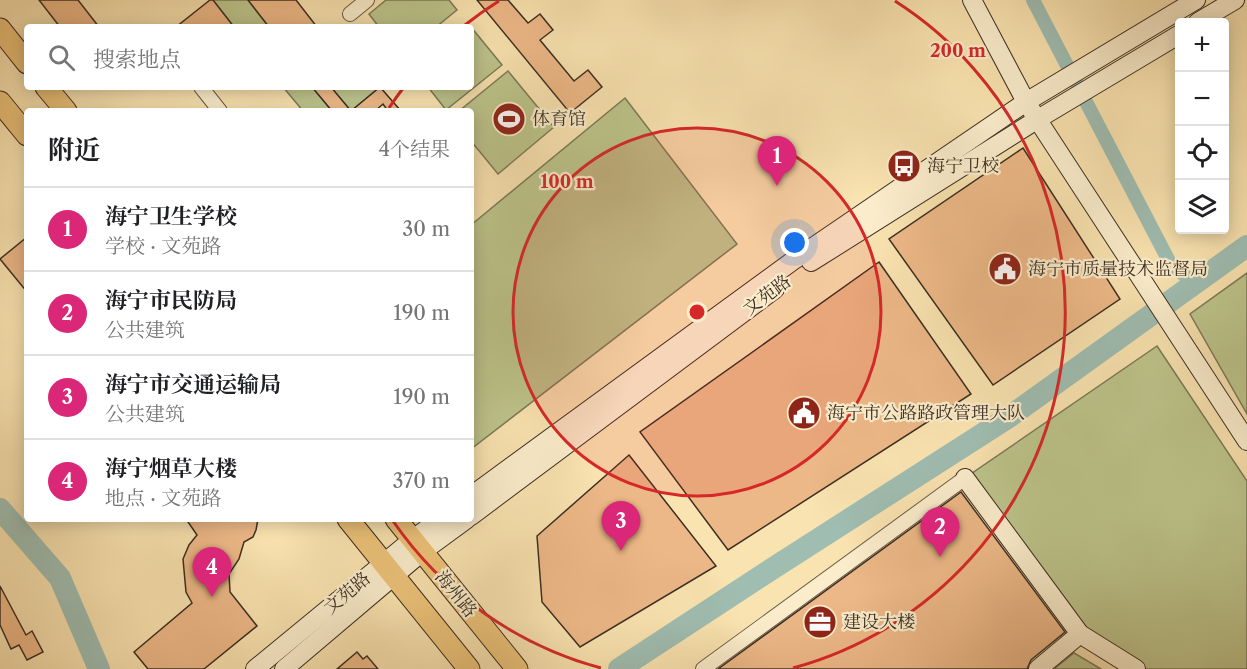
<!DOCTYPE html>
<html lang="zh">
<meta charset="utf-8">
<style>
:root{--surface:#fff;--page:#f6f6f6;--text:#202124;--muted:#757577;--line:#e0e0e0;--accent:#db2777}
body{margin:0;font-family:"Libre Caslon Text","Noto Serif SC",serif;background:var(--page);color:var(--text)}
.controls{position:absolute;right:18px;top:18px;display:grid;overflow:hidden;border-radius:6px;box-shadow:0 3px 15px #0003}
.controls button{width:54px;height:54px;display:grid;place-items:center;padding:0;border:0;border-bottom:2px solid var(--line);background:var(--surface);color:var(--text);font:30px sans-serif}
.you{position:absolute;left:795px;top:243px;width:21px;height:21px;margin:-15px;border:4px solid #fff;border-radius:50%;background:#1a73e8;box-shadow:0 0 0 9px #1a73e833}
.badge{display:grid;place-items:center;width:39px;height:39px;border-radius:50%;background:var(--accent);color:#fff;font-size:20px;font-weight:700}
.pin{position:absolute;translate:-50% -50px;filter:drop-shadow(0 2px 3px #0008)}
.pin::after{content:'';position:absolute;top:32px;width:21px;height:18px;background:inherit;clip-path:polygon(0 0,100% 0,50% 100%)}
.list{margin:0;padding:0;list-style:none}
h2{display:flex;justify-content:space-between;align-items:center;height:78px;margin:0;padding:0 24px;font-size:26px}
h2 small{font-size:20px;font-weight:400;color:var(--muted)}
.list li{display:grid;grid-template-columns:39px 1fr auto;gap:18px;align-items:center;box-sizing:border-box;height:84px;padding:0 24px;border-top:2px solid var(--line)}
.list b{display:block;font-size:22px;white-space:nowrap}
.list p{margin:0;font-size:20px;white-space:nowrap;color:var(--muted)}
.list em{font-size:20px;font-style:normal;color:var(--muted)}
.icon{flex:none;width:33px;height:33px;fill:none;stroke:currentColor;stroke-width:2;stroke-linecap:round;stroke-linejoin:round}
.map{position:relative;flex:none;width:1247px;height:669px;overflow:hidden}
.search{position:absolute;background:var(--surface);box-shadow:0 3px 15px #0003;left:24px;top:24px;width:450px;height:66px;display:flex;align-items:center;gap:15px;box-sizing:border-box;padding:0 21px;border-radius:6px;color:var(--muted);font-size:22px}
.panel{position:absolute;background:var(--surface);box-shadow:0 3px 15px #0003;left:24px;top:108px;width:450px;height:414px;border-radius:6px}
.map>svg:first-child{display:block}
.green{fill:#bdc48b;stroke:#7c7a57;stroke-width:1.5}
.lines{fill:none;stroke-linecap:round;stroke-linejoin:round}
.canal{stroke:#9fbdb1;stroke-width:14}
.river{stroke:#9fbdb1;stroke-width:22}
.building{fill:#edb887;stroke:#3c2f23;stroke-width:1.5}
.street-casing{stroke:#6b5c46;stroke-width:16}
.secondary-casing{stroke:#3c2f23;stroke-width:20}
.primary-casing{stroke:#3c2f23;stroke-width:23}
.street{stroke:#fbedcc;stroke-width:14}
.secondary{stroke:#fbedcc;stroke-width:18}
.primary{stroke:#ecc278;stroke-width:21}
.ring{fill:none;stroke:#d62828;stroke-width:3}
.labels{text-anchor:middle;stroke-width:4.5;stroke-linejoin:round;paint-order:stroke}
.poi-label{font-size:18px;fill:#3c2f23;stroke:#fbedcc;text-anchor:start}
.street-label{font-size:18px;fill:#3c2f23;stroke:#fbedcc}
.centre{fill:#d62828;stroke:#fbedcc;stroke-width:3}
.ring-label{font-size:18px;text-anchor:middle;font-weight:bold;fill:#d62828;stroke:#fbedcc;stroke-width:4.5;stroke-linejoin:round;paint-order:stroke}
</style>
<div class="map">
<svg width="1247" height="669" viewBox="0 0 1247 669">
<rect width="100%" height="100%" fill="#f9e3b0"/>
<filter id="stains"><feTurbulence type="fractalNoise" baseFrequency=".00333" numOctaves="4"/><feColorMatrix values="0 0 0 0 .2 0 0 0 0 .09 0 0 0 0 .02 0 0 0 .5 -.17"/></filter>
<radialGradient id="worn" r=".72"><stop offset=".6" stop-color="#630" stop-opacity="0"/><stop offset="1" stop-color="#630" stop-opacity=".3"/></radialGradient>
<g class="green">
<polygon points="213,0 248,0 269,27 234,27"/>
<polygon points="386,0 449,0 457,10 436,27 379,27 369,14"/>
<polygon points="471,27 502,65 446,110 428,87 471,87"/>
<polygon points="508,71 554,127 498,174 471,141 471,111 459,111"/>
<polygon points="283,87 312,87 332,111 303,111"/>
<polygon points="334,87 380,87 351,111 332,89"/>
<polygon points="625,98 737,244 471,449 471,225"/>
<polygon points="1247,273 1247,414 1190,314"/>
<polygon points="1157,346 1247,481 1247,669 1136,669 1080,634 965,478"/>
<polygon points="1074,653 1101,669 1054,669"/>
</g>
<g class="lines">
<polyline class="canal" points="1033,0 1171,265 1195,283"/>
<g class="river">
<polyline points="0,509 60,578 99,669"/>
<polyline points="619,669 778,565 1009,417 1247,246"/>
</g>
</g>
<g class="building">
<polygon points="39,0 78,0 99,27 60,27"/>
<polygon points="210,0 213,0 234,27 176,27"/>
<polygon points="248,0 296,0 317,27 269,27"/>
<polygon points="477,0 508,0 528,23 540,14 553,30 540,40 574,81 588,70 602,87 570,113"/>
<polygon points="312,87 331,87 351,111 332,111"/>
<polygon points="380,87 401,111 388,111 383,104 375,111 351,111"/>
<polygon points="1023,148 1120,299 993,385 889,239"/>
<polygon points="27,237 27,292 0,259"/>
<polygon points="879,262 971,394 728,550 640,432"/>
<polygon points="629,455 716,566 580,647 542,602 537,536"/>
<polygon points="961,492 1065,632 1031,660 1027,669 718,669"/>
<polygon points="186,519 258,519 256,530 253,537 244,542 239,559 229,574 230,592 257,626 204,669 148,669 134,652 192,603 186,592 183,559 189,545 197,535"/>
<polygon points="0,586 26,635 32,631 43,652 27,660 19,645 11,649 0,625"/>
<polygon points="357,652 363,659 367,656 378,669 337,669"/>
</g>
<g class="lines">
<g class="street-casing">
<g id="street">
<polyline points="350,14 367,0"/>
<polyline points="201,87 220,111"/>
<polyline points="703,669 965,478"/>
</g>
</g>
<g class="secondary-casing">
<g id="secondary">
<polyline points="972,0 1026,102 1247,441"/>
<polyline points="1198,22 1235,0"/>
<polyline points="811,262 1038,119 1180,34"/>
<polyline points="965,478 1080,634 1136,669"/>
<polyline points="471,496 794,260 1026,102 1196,0"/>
<polyline points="471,516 775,289"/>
<polyline points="255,669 412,540 440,519"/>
<polyline points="284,669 422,552 467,519"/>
<polyline points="1038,669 1080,634"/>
</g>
</g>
<g class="primary-casing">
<g id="primary">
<polyline points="0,29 27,63"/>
<polyline points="46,87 66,111"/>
<polyline points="0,102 27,135"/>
<polyline points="348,519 469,669"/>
<polyline points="396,519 517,669"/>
</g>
</g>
<use href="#street" class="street"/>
<use href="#secondary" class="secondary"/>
<use href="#primary" class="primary"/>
</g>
<circle cx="697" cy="312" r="184" fill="#d62828" fill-opacity=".12"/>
<g class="ring">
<circle cx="697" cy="312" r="184"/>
<path d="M601 668A369 369 0 0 1 393 521M389 108A369 369 0 0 1 404 87M465 25A369 369 0 0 1 499 1M895 1A369 369 0 0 1 793 668"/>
</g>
<defs>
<g id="stadium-disc" transform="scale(1.725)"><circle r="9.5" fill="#8f2418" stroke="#fbedcc"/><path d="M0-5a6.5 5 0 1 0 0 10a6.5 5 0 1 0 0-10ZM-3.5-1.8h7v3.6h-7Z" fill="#fff"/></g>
<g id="bus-disc" transform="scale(1.725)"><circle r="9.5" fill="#8f2418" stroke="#fbedcc"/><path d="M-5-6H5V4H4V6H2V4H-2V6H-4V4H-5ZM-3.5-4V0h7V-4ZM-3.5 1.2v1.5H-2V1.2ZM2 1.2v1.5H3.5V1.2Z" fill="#fff"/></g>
<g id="civic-disc" transform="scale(1.725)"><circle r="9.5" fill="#8f2418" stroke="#fbedcc"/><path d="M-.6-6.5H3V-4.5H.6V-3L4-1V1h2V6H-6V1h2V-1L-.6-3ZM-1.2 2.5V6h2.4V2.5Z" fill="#fff"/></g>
<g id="office-disc" transform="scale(1.725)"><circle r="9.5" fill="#8f2418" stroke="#fbedcc"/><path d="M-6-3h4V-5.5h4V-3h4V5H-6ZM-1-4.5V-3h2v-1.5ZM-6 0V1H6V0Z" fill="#fff"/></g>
</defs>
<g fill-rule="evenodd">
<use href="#stadium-disc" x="509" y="119"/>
<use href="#bus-disc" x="904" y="166"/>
<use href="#civic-disc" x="1005" y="269"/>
<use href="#civic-disc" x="804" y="413"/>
<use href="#office-disc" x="820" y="622"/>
</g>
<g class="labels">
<g class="poi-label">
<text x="532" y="125">体育馆</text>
<text x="927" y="172">海宁卫校</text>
<text x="1028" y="275">海宁市质量技术监督局</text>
<text x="827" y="419">海宁市公路路政管理大队</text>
<text x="843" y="628">建设大楼</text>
</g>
<g class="street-label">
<text transform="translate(767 295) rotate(-37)" y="6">文苑路</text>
<text transform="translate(347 593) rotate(-40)" y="6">文苑路</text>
<text transform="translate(456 594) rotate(51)" y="6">海州路</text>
</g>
</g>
<circle cx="697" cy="312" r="9" class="centre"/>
<g class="ring-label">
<text x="958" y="57">200 m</text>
<text x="567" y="188">100 m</text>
</g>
<rect width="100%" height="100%" filter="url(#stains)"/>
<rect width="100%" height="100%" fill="url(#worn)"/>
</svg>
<div class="controls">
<button>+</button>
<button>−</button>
<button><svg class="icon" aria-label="locate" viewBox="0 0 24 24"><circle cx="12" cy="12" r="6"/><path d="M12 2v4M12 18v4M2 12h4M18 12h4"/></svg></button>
<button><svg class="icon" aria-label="layers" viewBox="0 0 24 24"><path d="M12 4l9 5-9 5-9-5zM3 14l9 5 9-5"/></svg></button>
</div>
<div class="you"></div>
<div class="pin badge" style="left:777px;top:186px">1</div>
<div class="pin badge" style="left:940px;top:557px">2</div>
<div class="pin badge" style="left:621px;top:551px">3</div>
<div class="pin badge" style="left:212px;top:597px">4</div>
<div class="search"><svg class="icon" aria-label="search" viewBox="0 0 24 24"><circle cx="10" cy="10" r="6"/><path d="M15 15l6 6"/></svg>搜索地点</div>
<section class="panel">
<h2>附近<small>4个结果</small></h2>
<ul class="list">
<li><span class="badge">1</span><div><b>海宁卫生学校</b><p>学校 · 文苑路</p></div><em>30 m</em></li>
<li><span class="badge">2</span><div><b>海宁市民防局</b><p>公共建筑</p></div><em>190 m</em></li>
<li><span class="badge">3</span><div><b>海宁市交通运输局</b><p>公共建筑</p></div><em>190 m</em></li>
<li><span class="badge">4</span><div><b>海宁烟草大楼</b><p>地点 · 文苑路</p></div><em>370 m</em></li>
</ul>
</section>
</div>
